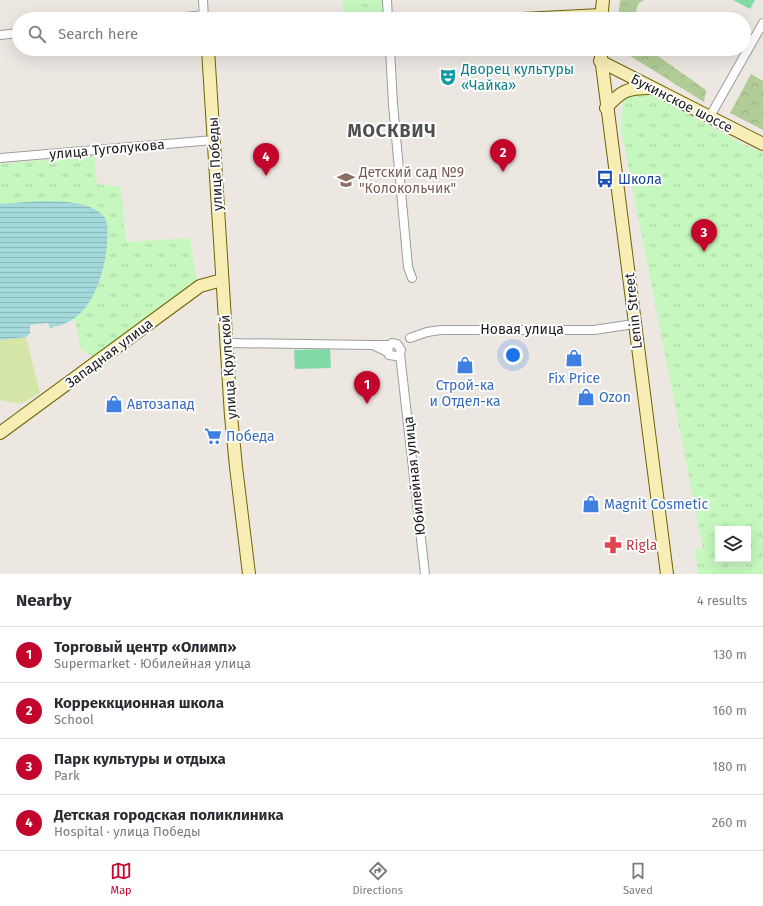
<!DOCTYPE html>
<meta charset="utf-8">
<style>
:root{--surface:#fff;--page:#f7f7f7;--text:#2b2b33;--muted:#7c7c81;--line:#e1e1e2;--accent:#c3052c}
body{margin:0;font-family:"Fira Sans",sans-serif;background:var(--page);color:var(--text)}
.controls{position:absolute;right:12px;bottom:12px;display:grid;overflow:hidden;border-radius:0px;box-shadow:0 4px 16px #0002}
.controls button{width:36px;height:36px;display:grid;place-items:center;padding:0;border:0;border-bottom:1px solid var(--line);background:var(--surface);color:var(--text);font:20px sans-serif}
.you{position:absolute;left:513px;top:355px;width:14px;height:14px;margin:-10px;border:3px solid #fff;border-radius:50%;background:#1a73e8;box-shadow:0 0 0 6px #1a73e833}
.badge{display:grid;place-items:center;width:26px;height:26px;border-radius:50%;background:var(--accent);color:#fff;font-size:13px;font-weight:700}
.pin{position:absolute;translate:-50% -33px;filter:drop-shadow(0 1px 2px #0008)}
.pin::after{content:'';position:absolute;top:21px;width:14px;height:12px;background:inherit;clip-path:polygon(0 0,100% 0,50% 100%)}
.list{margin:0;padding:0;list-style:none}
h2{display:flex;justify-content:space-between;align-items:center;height:52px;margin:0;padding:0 16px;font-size:17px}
h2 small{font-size:13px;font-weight:400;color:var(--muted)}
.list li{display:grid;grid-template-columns:26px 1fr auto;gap:12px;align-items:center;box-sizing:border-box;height:56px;padding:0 16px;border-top:1px solid var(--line)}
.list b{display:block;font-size:15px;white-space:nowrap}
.list p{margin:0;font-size:13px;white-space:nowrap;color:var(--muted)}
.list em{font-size:13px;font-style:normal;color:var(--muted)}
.icon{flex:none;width:22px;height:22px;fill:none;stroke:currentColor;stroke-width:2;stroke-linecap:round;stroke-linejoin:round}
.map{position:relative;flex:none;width:763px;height:574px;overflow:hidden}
.search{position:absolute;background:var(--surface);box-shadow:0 4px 16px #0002;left:12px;right:12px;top:12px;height:44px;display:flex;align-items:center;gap:10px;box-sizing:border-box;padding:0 14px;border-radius:22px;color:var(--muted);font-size:15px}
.sheet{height:276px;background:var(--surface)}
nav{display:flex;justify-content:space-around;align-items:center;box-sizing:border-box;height:56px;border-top:1px solid var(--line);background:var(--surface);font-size:11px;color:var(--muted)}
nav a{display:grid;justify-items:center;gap:2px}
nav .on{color:var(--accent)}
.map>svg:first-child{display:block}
.grass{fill:#d4e7a8}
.forest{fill:url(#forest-crowns)}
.park{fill:url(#park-tufts);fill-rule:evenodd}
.pitch{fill:#81dba6}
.water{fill:url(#water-rules)}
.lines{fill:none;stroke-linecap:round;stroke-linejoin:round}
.street-casing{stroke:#9d9d9d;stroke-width:10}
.secondary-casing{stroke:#6e6407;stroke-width:14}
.street{stroke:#fff;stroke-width:8}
.secondary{stroke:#f7edb5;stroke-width:12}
.labels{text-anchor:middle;stroke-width:4;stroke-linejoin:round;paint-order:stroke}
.culture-label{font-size:14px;fill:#0d838f;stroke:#fff;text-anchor:start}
.street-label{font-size:14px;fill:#1c1c1c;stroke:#fff}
.education-label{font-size:14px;fill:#785e54;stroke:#fff;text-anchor:start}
.transit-label{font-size:14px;fill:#164399;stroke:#fff;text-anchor:start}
.shop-label{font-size:14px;fill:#366cbe;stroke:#fff;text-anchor:start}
.health-label{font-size:14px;fill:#be3a42;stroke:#fff;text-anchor:start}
.district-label{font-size:18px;font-weight:bold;letter-spacing:1px;fill:#4f4f4f;stroke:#fff}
</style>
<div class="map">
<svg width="763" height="574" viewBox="0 0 763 574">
<defs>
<pattern id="forest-crowns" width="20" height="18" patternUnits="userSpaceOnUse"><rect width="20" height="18" fill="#b1cc97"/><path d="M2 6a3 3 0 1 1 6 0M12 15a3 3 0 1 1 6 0" fill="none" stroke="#98af82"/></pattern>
<pattern id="park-tufts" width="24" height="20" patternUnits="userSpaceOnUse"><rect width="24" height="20" fill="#c5f7be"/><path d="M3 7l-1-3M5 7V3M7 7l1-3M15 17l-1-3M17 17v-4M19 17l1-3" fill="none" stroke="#a9d3a3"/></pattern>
<pattern id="water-rules" width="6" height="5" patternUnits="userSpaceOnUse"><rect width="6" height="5" fill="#a3d9da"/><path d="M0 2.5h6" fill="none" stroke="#8cbaba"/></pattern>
</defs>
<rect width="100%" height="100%" fill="#ede7e2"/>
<polygon class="grass" points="26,337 40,393 20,404 0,400 0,340"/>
<g class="forest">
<polygon points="620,0 644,0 638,4 634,19 618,19"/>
<polygon points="619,49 648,49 706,90 704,102"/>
<polygon points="751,74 763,81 763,130 730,113"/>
</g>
<g class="park">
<polygon points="343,0 383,0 384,19 345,19"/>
<path d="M647 92 739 142 763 153V574H698L695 549 703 548 621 129 623 102 628 95ZM718 529H748V559H718Z"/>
<path d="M94 155 97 184 121 187 126 242 190 238 197 282 96 358 81 350 75 320 68 322C76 316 85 309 90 301 105 277 109 246 106 220L67 202 0 204V164Z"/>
</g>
<g class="pitch">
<polygon points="733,0 755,0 750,9"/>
<polygon points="330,349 331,368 295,369 294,350"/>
</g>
<path class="water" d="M41 201C62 202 91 200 105 218 109 225 107 238 107 246 104 273 94 309 68 322 63 325 56 326 50 328L48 323 30 325V334L26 337 0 340V204Z"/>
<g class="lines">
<g class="street-casing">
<g id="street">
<polyline points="203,0 204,19"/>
<polyline points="387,0 388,19"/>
<polyline points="166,19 204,15"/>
<polyline points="0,35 19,33"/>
<polyline points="390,49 393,104 408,267 412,278"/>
<polyline points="709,118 763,23"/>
<polyline points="0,158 214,140"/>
<polyline points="410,338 427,332 441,330 594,330 634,324"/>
<polyline points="227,343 373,345"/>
<polyline points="387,352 373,345 390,345"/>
<polyline points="400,354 396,356 389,355 388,347 392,343 397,344 401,350 400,354 425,574"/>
</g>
</g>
<g class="secondary-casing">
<g id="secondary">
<polyline points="522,19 601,15"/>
<polyline points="601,19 603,0"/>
<polyline points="208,49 231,416 236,467 249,574"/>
<polyline points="600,49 667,574"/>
<polyline points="600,61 763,144"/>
<path d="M606 108C621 91 627 88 649 88"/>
<polyline points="0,433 200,286 222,280"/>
</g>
</g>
<use href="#street" class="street"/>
<use href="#secondary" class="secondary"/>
</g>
<defs>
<g id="theatre-bare" transform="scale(1.38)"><path d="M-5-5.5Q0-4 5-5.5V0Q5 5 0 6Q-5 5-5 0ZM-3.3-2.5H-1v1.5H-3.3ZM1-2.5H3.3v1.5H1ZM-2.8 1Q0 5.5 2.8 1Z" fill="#0f9aa8" stroke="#fff" stroke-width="2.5" paint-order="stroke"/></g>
<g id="bus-bare" transform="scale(1.38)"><path d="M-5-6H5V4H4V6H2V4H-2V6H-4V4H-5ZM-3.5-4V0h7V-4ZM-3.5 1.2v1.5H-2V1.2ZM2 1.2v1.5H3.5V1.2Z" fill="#1a4fb4" stroke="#fff" stroke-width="2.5" paint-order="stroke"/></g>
<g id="school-bare" transform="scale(1.38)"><path d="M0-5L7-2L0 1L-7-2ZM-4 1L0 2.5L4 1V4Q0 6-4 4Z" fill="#8d6e63" stroke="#fff" stroke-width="2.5" paint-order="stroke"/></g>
<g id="shop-bare" transform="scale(1.38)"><path d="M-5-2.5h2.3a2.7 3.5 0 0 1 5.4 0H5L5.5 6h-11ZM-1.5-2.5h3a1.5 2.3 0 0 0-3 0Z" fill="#3f7fe0" stroke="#fff" stroke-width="2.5" paint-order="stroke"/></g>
<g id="supermarket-bare" transform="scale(1.38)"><path d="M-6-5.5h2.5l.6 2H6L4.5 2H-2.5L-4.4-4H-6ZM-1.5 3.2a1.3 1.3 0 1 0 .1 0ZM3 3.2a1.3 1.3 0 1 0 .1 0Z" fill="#3f7fe0" stroke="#fff" stroke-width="2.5" paint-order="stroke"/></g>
<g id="pharmacy-bare" transform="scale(1.38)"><path d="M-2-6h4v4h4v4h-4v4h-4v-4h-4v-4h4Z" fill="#e0444e" stroke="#fff" stroke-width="2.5" paint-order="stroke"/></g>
</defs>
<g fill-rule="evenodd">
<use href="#theatre-bare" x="448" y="77"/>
<use href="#bus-bare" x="605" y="179"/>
<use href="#school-bare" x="346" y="180"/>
<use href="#shop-bare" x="574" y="358"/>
<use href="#shop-bare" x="465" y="365"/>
<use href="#shop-bare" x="586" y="397"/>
<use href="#shop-bare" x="114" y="404"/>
<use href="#supermarket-bare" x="213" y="436"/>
<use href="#shop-bare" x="591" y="504"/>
<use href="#pharmacy-bare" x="613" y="545"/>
</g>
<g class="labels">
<g class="culture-label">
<text x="461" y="74">Дворец культуры<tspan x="461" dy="16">«Чайка»</tspan></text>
</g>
<g class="street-label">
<text transform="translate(682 103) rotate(27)" y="5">Букинское шоссе</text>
<text transform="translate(107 149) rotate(-5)" y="5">улица Туголукова</text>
<text transform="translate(215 164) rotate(-93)" y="5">улица Победы</text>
<text transform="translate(633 311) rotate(-96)" y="5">Lenin Street</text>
<text x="522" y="334">Новая улица</text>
<text transform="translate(109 353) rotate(-37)" y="5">Западная улица</text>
<text transform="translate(228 367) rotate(-94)" y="5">улица Крупской</text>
<text transform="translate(414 476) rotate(-96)" y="5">Юбилейная улица</text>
</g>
<g class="education-label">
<text x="359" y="177">Детский сад №9<tspan x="359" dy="16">"Колокольчик"</tspan></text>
</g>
<g class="transit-label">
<text x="618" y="184">Школа</text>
</g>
<g class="shop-label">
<text x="574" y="383" text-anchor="middle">Fix Price</text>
<text x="465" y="390" text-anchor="middle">Строй-ка<tspan x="465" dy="16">и Отдел-ка</tspan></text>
<text x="599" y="402">Ozon</text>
<text x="127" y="409">Автозапад</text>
<text x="226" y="441">Победа</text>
<text x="604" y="509">Magnit Cosmetic</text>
</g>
<g class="health-label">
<text x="626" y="550">Rigla</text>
</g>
<g class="district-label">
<text x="392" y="137">МОСКВИЧ</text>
</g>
</g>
</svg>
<div class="controls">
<button><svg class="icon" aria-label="layers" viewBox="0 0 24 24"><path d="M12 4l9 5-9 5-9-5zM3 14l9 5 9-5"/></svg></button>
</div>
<div class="you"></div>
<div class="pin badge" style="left:367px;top:404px">1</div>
<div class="pin badge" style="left:503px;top:172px">2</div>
<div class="pin badge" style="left:704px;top:252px">3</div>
<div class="pin badge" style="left:266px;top:176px">4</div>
<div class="search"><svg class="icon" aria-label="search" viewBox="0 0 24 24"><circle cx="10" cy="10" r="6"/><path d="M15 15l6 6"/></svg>Search here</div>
</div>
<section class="sheet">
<h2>Nearby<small>4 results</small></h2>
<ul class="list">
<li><span class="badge">1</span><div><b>Торговый центр «Олимп»</b><p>Supermarket · Юбилейная улица</p></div><em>130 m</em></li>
<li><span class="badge">2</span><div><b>Корреккционная школа</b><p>School</p></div><em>160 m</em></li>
<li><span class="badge">3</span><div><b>Парк культуры и отдыха</b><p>Park</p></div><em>180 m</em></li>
<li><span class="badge">4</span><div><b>Детская городская поликлиника</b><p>Hospital · улица Победы</p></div><em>260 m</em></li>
</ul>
</section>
<nav>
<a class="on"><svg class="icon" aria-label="map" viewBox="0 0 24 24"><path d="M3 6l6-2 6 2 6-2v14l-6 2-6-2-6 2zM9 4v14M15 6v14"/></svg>Map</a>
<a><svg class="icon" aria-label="directions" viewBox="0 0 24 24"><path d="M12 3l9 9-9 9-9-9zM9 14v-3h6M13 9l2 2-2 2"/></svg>Directions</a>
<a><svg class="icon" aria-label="saved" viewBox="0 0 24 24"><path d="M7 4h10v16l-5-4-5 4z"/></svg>Saved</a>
</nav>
